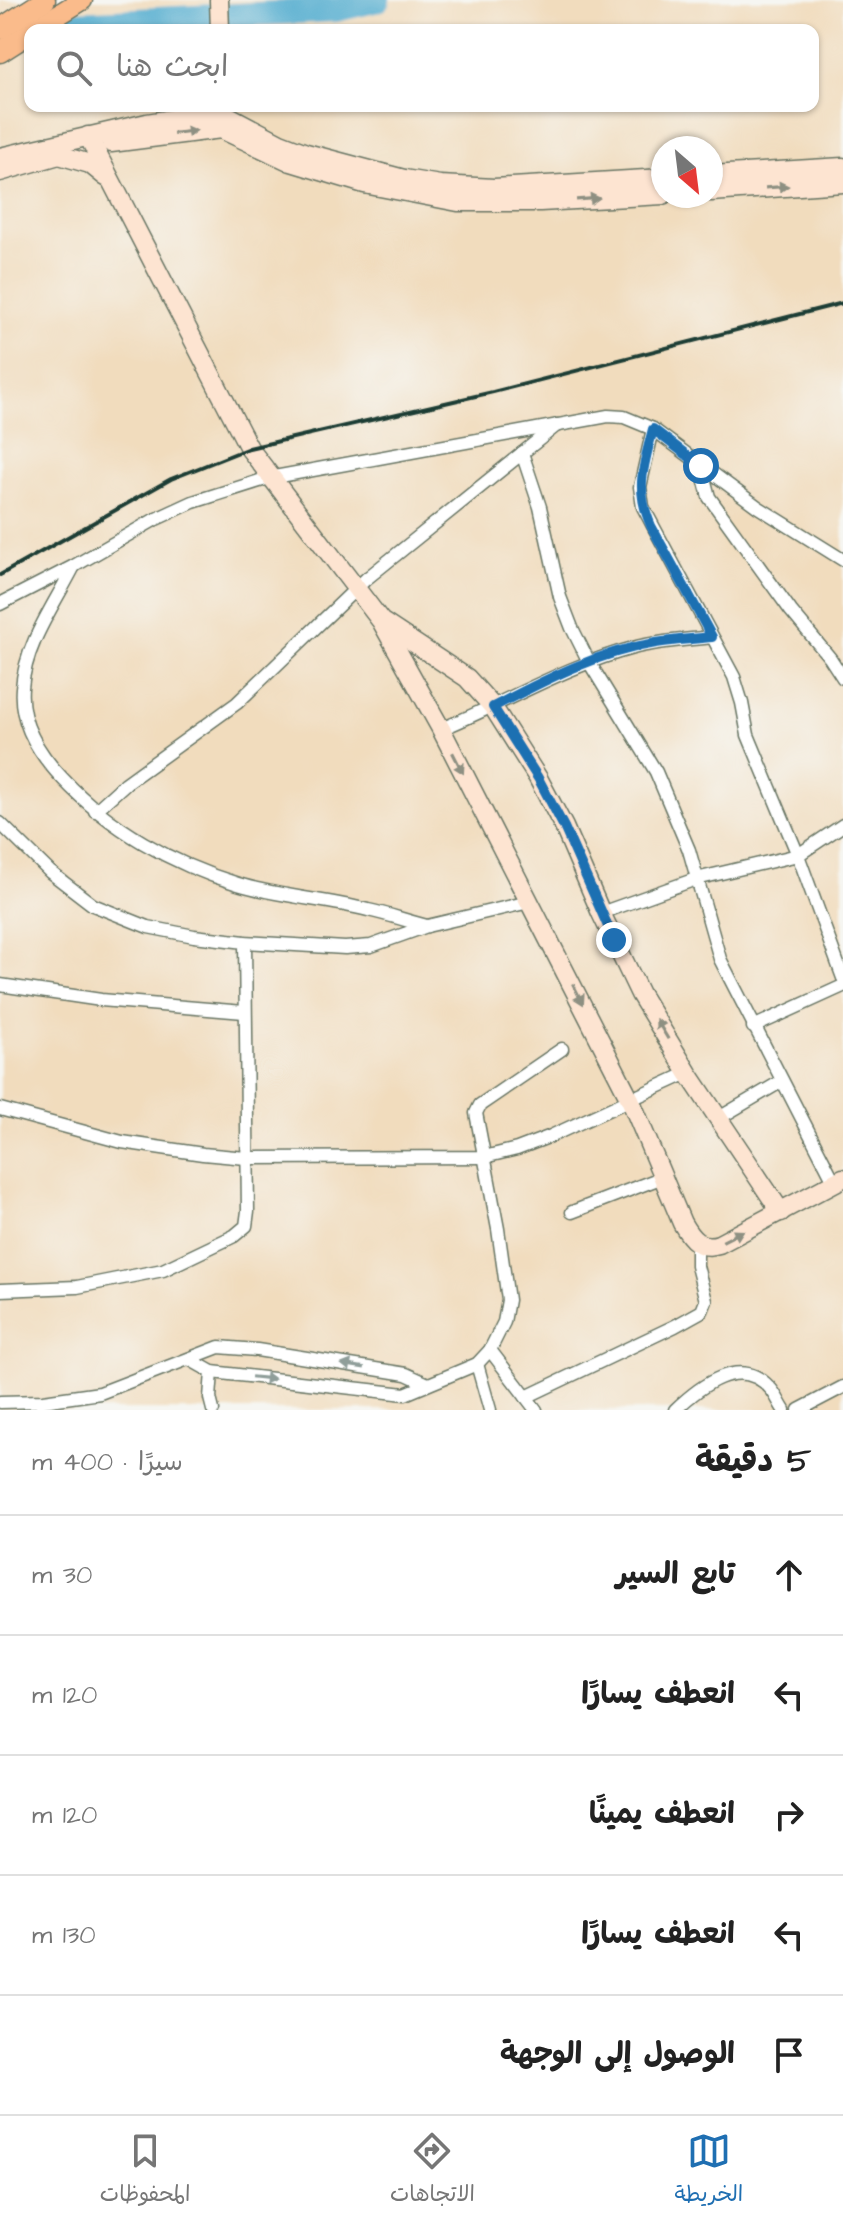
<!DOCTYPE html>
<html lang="ar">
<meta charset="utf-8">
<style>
:root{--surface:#fff;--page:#f2f2f2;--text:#222;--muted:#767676;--line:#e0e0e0;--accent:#1f6fb2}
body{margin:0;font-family:"Architects Daughter","Playpen Sans Arabic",sans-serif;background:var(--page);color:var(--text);direction:rtl}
.compass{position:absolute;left:651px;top:136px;width:72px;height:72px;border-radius:50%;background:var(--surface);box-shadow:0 2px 6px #0004;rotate:152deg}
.stop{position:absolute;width:24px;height:24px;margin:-18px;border:6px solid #1f6fb2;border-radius:50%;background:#fff}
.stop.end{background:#1f6fb2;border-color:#fff;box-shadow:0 2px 8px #0008}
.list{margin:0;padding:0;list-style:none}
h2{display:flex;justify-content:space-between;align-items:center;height:104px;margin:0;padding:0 32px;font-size:34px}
h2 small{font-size:26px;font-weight:400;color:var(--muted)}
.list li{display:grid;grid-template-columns:52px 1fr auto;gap:24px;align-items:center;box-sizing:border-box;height:120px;padding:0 32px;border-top:2px solid var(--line)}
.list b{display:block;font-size:30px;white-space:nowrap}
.list em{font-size:26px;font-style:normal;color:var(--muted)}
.icon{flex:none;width:44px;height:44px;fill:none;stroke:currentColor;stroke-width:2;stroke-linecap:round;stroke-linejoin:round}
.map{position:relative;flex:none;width:843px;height:1410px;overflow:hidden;direction:ltr}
.search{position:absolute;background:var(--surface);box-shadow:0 2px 6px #0004;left:24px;right:24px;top:24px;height:88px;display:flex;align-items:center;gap:20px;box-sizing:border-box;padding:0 28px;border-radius:16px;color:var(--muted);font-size:30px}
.sheet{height:704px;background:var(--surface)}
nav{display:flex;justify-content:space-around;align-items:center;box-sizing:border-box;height:112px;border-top:2px solid var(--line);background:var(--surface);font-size:22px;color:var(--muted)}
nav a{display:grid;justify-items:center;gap:4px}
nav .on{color:var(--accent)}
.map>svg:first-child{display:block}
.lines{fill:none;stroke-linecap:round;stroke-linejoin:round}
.river{stroke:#51accf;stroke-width:24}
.street-casing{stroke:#687564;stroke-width:15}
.secondary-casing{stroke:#687564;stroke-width:21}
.primary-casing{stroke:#687564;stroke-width:23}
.street{stroke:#fff;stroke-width:12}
.secondary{stroke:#fde4d1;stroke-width:18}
.primary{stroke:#fabb8b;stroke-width:20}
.rail{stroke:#1f3d34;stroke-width:4}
.oneway{fill:#8e9082}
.oneway2{fill:#8f9e9a}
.route{stroke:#1f6fb2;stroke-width:10}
</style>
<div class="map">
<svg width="843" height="1410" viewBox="0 0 843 1410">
<rect width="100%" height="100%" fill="#f6f6f2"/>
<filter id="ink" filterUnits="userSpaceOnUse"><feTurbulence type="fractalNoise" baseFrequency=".0125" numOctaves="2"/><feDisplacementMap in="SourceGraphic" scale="16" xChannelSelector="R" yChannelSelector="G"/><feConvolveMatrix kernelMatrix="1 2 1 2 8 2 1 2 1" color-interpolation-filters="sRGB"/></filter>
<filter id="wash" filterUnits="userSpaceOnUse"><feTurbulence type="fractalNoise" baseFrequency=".006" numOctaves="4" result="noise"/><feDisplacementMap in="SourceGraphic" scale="32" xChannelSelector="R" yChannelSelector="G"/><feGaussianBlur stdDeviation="1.8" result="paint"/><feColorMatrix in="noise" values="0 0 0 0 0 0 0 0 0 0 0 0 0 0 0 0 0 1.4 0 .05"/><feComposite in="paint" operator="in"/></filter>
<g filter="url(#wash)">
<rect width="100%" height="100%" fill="#f1dcbd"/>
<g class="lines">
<polyline class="river" points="53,30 76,23 336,10 378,0"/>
</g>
</g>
<g filter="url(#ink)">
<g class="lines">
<g class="street-casing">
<g id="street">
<polyline points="653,429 640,487 643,507 734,677 742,703 748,735 798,855 843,978"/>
<polyline points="522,453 540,507 560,597 572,628 589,662 656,772 689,850 720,959 835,1183"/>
<polyline points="701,466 709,497 791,611 830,658 843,678"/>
<path d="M74 566C55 604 25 644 22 688 19 724 39 754 63 779 110 829 172 864 238 884 280 897 325 899 368 910 388 914 407 921 427 926"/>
<polyline points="0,604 74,566 154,520 193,502 269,478 608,416 624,417 653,429 758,507 843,560"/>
<path d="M441 729C505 703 565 666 633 648 659 641 686 640 712 637"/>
<polyline points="95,811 126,783 237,703 366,579 557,425"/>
<polyline points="0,823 50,872 93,905 148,927 194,936 245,942 345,948 371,946 427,926 529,902"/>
<polyline points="601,913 696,879 798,855 843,825"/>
<polyline points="0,985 101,1000 244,1012"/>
<polyline points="753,1027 843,986"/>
<polyline points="0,1109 122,1142 203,1154 246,1158 484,1157 517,1149 551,1136 688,1073"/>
<polyline points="719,1118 782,1081"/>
<polyline points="572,1212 663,1177"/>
<polyline points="0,1290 77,1287 163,1270 234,1236 246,1226 248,1211 245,942"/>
<polyline points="490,1350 536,1410"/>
<polyline points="189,1359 212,1372 405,1394 477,1364 490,1350 504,1322 508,1300 498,1229 476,1113 480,1105 562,1049"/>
<polyline points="477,1364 490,1410"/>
<polyline points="212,1372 210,1398 213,1410"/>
<polyline points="526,1397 675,1326 702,1311 706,1301 697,1266 697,1243"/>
<polyline points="0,1402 43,1401 100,1393 219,1347 257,1350 406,1374 428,1384"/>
<path d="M675 1410C699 1387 740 1354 770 1388 776 1394 779 1403 784 1410"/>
<polyline points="799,1410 843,1387"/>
</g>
</g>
<g class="secondary-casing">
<g id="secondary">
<polyline points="219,0 220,30"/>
<path d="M88 136 249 448 381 621 441 729 630 1099 682 1223C691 1239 700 1250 719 1244L843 1178"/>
<polyline points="111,143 221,129 291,162 364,184 458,202 540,202 663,195"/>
<polyline points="59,155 90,164 106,177"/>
<polyline points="0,157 147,123 210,113 225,114 280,143 306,153 404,179 440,185 494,188 663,178"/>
<polyline points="0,172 59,155"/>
<polyline points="711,175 843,167"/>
<polyline points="711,192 843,183"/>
<polyline points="384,623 467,678 493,707 538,778 564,827 601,913 640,994 688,1073 781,1212"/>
</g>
</g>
<g class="primary-casing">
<g id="primary">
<polyline points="0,29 45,0"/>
<polyline points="34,30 82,0"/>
<polyline points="0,52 30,33"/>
</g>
</g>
<use href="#street" class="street"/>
<use href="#secondary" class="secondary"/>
<use href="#primary" class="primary"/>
<polyline class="rail" points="0,575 171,479 249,448 493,392 843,303"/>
</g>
<defs><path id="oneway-solid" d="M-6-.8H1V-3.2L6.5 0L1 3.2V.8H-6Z" transform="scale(2)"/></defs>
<g class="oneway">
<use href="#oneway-solid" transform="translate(185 132) rotate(-7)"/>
<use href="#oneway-solid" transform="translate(777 187) rotate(-4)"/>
<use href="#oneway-solid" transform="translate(588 199) rotate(-4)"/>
<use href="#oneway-solid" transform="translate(458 763) rotate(63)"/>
<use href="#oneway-solid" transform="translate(578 994) rotate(63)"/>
<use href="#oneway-solid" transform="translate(662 1029) rotate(-121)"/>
<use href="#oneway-solid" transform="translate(733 1236) rotate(-27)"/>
</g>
<g class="oneway2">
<use href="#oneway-solid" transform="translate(353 1366) rotate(-171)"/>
<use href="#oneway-solid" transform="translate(263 1378) rotate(6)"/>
</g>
</g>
<g class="lines" filter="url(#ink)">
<path class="route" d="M614 940 564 827 538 778 493 707C545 680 597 652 656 643 674 640 693 639 712 637L651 526C635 488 643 468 653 429L701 466"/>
</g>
</svg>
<svg class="compass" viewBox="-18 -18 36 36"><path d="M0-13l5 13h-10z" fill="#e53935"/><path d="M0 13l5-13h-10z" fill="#767676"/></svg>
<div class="stop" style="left:701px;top:466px"></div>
<div class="stop end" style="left:614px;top:940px"></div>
<div class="search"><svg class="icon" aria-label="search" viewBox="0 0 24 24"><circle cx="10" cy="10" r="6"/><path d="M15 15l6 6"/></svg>ابحث هنا</div>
</div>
<section class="sheet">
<h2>5 دقيقة<small>سيرًا · 400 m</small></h2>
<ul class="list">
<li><svg class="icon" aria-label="ahead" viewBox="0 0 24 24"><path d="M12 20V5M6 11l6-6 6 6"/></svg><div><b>تابع السير</b></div><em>30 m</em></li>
<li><svg class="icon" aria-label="left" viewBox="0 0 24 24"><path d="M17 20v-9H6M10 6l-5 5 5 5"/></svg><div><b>انعطف يسارًا</b></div><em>120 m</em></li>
<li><svg class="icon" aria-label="right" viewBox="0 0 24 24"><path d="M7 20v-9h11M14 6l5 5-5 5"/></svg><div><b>انعطف يمينًا</b></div><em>120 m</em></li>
<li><svg class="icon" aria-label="left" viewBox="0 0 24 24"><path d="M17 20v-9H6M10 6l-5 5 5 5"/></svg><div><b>انعطف يسارًا</b></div><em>130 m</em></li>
<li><svg class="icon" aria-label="arrive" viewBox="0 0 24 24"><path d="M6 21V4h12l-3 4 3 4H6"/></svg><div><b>الوصول إلى الوجهة</b></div></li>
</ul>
</section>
<nav>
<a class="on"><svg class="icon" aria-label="map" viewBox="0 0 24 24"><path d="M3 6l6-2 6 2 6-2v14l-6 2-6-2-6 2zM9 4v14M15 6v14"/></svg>الخريطة</a>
<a><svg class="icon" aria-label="directions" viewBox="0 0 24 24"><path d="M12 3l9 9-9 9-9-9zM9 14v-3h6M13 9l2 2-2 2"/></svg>الاتجاهات</a>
<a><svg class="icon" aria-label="saved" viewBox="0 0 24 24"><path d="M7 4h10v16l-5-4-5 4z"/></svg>المحفوظات</a>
</nav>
